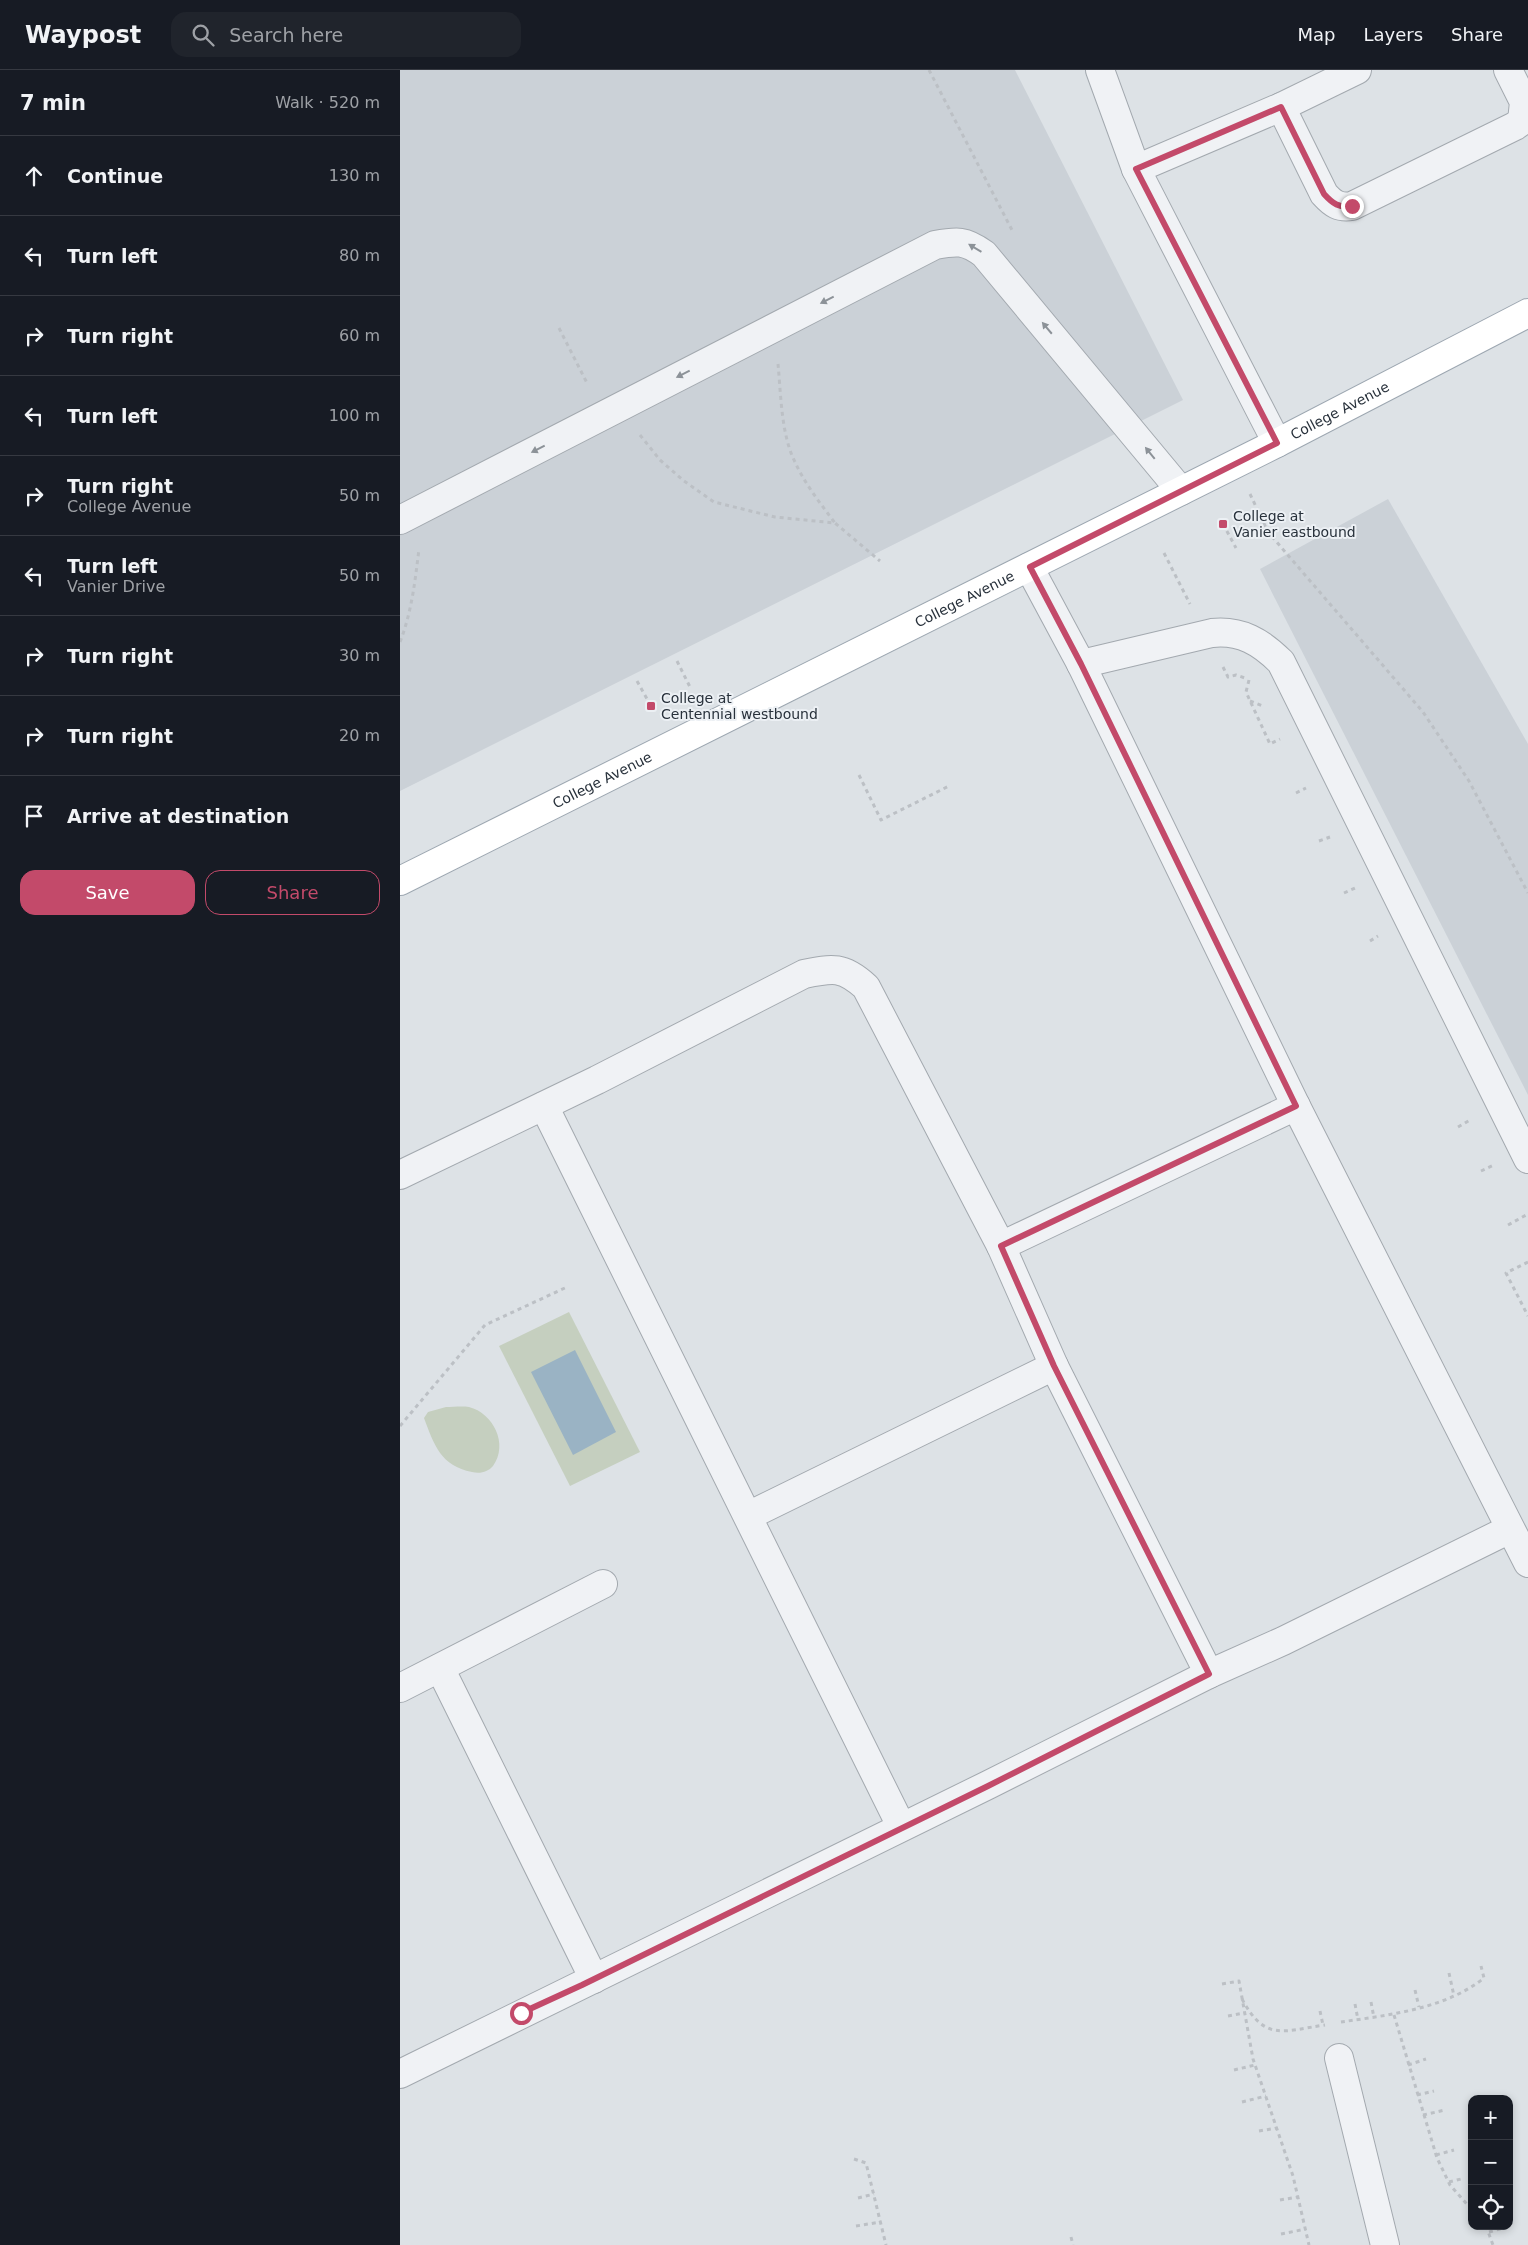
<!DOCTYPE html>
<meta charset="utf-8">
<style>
:root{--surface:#171b24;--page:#20242c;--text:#f1f3f6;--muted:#9ea1a6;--line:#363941;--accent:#c34a6a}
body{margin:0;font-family:"DejaVu Sans",sans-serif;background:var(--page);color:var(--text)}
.controls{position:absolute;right:15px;bottom:15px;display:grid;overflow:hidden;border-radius:10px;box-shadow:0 2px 8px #0003}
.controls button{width:45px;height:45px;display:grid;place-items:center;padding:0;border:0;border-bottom:1px solid var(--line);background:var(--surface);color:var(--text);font:25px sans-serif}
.stop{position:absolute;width:15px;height:15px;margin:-11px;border:4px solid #c34a6a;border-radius:50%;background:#fff}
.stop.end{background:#c34a6a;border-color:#fff;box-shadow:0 1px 5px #0008}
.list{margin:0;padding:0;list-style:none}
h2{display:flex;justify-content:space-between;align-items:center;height:65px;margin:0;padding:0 20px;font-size:21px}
h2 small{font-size:16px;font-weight:400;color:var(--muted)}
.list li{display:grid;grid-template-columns:32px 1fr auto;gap:15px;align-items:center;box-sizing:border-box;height:80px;padding:0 20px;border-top:1px solid var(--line)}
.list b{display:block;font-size:19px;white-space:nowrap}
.list p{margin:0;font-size:16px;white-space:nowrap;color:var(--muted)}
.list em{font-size:16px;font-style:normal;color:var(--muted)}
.actions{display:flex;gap:10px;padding:15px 20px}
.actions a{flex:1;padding:11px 0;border:1px solid var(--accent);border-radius:15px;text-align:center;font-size:18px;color:var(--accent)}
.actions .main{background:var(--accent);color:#fff}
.icon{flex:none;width:28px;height:28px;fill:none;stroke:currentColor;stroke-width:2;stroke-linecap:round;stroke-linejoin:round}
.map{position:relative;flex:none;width:1128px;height:2175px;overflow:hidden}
header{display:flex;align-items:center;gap:30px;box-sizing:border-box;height:70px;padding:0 25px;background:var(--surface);border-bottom:1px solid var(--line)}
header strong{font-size:24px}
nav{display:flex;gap:28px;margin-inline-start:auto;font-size:18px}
.search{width:350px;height:45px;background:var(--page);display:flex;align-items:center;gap:12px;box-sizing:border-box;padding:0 18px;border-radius:15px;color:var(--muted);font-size:19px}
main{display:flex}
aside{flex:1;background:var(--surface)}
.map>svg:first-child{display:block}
.built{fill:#cbd1d7}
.green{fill:#c5cfbf}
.water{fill:#9ab3c4}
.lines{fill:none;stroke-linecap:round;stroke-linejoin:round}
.minor-casing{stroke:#a3a9af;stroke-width:30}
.major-casing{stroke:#9da7b1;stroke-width:30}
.path{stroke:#bcc0c5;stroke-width:3;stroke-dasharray:4 4;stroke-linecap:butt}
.minor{stroke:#f0f2f5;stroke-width:28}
.major{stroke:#fff;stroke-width:28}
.oneway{fill:#8c9298}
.route{stroke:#c34a6a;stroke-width:6}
.poi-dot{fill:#c34a6a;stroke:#ecf0f4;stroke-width:2}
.labels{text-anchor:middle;stroke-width:4;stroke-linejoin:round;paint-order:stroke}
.street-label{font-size:14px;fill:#28313b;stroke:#ecf0f4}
.poi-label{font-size:14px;fill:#28313b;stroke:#ecf0f4;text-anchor:start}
</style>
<header>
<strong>Waypost</strong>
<div class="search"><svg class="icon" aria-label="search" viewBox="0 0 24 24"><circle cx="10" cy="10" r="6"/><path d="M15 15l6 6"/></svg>Search here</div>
<nav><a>Map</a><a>Layers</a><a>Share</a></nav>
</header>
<main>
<aside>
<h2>7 min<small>Walk · 520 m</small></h2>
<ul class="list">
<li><svg class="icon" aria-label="ahead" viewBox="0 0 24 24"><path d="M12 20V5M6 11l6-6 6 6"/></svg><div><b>Continue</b></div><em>130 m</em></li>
<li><svg class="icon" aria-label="left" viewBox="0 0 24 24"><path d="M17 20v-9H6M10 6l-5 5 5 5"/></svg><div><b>Turn left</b></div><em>80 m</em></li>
<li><svg class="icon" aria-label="right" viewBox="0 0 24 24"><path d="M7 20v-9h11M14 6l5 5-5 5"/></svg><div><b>Turn right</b></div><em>60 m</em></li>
<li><svg class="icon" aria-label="left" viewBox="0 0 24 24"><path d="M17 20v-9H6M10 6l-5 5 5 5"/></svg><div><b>Turn left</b></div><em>100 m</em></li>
<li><svg class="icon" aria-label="right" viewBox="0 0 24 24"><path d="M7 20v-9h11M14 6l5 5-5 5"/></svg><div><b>Turn right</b><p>College Avenue</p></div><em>50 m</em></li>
<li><svg class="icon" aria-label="left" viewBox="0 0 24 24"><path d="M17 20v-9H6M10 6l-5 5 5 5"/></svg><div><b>Turn left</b><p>Vanier Drive</p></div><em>50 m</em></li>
<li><svg class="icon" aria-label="right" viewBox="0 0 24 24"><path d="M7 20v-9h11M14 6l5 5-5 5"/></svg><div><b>Turn right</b></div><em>30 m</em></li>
<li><svg class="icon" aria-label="right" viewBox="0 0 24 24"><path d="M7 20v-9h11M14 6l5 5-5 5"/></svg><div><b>Turn right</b></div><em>20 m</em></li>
<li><svg class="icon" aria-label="arrive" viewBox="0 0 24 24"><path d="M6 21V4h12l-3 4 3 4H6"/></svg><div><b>Arrive at destination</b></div></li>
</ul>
<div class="actions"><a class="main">Save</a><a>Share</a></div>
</aside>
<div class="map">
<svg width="1128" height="2175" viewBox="0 0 1128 2175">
<rect width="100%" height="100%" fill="#dde2e6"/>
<g class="built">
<polygon points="0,0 615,0 783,330 0,721"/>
<polygon points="988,429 1128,674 1128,1025 860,499"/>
</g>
<g class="green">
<polygon points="169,1242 240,1382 170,1416 99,1276"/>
<path d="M46 1337C53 1337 62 1336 69 1337 93 1343 109 1374 93 1396 88 1402 80 1404 72 1402 41 1396 34 1375 24 1348L28 1342Z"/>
</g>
<polygon class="water" points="175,1280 216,1362 173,1385 131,1302"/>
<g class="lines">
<g class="minor-casing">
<g id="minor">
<polyline points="700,0 736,99 877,373"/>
<path d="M957 0 881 37 924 124C933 134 939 138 952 136L1115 56 1122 51 1124 32 1108 0"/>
<polyline points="736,99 881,37"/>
<path d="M0 450 535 175C557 171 565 170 584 184L781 421"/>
<polyline points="629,497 681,594 896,1036 1128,1493"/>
<path d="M681 594 812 563C841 560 861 572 881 592L1128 1089"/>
<polyline points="144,1036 501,1756"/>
<path d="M0 1105 197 1010 404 904C433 898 443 896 466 917L601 1176 654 1296 809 1604"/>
<polyline points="601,1176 896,1036"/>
<polyline points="348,1446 654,1296"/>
<polyline points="40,1598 194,1909"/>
<polyline points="0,1618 203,1514"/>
<polyline points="939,1988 985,2175"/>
<polyline points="0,2004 588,1715 809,1604 883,1571 1110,1459"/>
</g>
</g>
<g class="major-casing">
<g id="major">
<path id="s1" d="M0 811 877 373 1128 243"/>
</g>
</g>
<g class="path">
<polyline points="529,0 613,162"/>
<polyline points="159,258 188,315"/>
<path d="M378 294C381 325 381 364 395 392 405 414 420 433 435 453"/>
<polyline points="240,365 260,390 284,411 314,432 375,447 435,453 480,491"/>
<polyline points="850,424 868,462 1023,642 1069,711 1128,823"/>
<polyline points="823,454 836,478"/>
<polyline points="764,483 790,534"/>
<path d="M0 572C12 541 15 511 19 479"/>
<polyline points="277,591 290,617"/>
<polyline points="823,597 828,607 836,605 845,608"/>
<polyline points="849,610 846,622 870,674 880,669"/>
<polyline points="237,611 251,636"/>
<polyline points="850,631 863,636"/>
<polyline points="459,705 481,750 549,716"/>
<polyline points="896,723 906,718"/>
<polyline points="919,771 930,767"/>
<polyline points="944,823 955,818"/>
<polyline points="970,871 978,866"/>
<polyline points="1058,1057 1070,1050"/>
<polyline points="1081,1101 1094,1095"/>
<polyline points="1108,1155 1128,1144"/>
<polyline points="1128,1192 1106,1203 1128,1246"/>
<polyline points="0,1356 85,1255 167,1217"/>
<polyline points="1049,1903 1054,1926"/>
<polyline points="822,1914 839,1911 853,1989 893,2106 909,2175"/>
<polyline points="1015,1920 1019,1937"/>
<path d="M842 1929C865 1972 883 1961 925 1955"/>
<polyline points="971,1932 974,1948"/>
<polyline points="955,1934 958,1950"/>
<polyline points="920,1941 923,1955"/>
<polyline points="994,1945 1037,2088 1050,2115 1072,2140"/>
<polyline points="828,1946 844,1943"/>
<path d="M941 1952C989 1945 1045 1939 1084 1908L1081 1896"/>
<polyline points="1008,1995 1026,1989"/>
<polyline points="834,2000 855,1995"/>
<polyline points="1017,2025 1034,2021"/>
<polyline points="842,2032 866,2026"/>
<polyline points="1023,2045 1045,2040"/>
<polyline points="859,2061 877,2058"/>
<polyline points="1036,2085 1054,2080"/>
<polyline points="454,2089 466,2093 486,2175"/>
<polyline points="1049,2112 1061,2109"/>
<polyline points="458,2128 474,2124"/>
<polyline points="880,2130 898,2127"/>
<polyline points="456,2156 481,2152"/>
<polyline points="1086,2156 1093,2175"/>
<polyline points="1089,2162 1111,2156"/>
<polyline points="881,2164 906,2159"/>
<polyline points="671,2167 673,2175"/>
</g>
<use href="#minor" class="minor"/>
<use href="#major" class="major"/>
</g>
<defs><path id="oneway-solid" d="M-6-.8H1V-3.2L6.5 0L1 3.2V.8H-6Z" transform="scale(1.25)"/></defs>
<g class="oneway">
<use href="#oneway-solid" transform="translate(575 178) rotate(-149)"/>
<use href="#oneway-solid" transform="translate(427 230) rotate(153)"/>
<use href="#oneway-solid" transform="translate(647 258) rotate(-130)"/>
<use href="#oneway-solid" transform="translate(283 304) rotate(153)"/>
<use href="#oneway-solid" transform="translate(138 379) rotate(153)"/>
<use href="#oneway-solid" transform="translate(750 383) rotate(-129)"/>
</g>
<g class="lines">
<path class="route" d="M121 1943 182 1915 588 1716 809 1604 654 1296 601 1176 896 1036 681 594 630 497 877 373 736 99 881 37 924 124C933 134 939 138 952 136"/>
</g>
<g class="poi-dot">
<rect x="818" y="449" width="10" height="10" rx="2.5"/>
<rect x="246" y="631" width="10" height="10" rx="2.5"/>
</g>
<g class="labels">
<g class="street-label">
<text dy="5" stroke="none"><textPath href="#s1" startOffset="1051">College Avenue</textPath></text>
<text dy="5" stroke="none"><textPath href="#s1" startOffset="631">College Avenue</textPath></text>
<text dy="5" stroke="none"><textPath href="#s1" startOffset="226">College Avenue</textPath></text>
</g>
<g class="poi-label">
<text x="833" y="451">College at<tspan x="833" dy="16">Vanier eastbound</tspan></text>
<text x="261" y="633">College at<tspan x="261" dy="16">Centennial westbound</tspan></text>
</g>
</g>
</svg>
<div class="controls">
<button>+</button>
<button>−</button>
<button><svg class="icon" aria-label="locate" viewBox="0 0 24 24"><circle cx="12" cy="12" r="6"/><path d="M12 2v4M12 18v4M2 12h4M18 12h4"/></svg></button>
</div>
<div class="stop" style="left:121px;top:1943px"></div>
<div class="stop end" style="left:952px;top:136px"></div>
</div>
</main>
